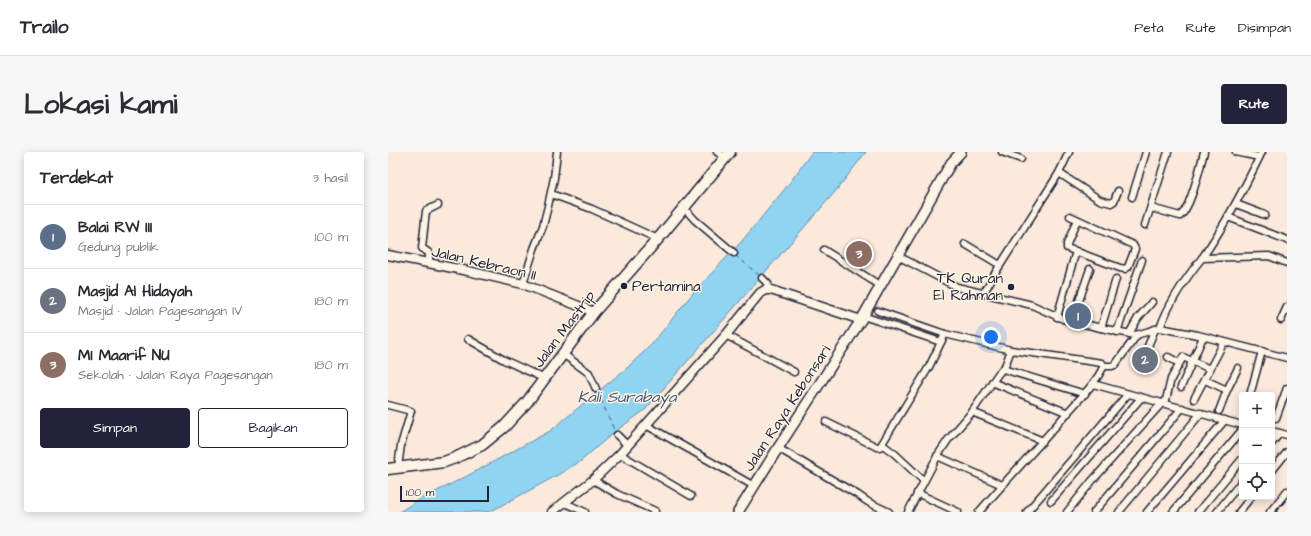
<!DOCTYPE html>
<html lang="id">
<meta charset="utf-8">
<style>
:root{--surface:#fff;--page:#f7f7f7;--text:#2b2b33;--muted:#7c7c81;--line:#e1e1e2;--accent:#22223b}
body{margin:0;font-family:"Architects Daughter",sans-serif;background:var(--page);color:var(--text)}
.controls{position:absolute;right:12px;bottom:12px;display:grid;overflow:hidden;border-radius:4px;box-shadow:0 2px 10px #0003}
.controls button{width:36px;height:36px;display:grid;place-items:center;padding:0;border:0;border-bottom:1px solid var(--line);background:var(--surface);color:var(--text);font:20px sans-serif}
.scale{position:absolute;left:12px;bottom:10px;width:89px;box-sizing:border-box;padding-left:4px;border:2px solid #22223b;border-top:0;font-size:11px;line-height:14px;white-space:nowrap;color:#22223b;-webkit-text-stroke:3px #fcf5e5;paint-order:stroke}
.you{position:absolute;left:603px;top:185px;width:14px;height:14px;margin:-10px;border:3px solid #fff;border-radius:50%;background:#1a73e8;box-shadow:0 0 0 6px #1a73e833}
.badge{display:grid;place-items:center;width:26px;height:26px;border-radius:50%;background:var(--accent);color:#fff;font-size:13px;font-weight:700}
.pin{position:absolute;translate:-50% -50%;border:2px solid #fff;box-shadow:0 1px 4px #0006}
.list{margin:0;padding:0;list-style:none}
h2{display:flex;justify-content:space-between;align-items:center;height:52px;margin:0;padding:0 16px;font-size:17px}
h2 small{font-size:13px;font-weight:400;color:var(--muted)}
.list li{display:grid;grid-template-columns:26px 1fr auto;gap:12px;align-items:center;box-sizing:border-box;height:64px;padding:0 16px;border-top:1px solid var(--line)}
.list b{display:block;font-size:15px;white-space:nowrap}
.list p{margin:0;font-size:13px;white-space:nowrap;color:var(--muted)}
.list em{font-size:13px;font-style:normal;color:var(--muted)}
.actions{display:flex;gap:8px;padding:12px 16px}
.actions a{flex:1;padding:9px 0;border:1px solid var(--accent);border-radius:4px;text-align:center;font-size:14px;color:var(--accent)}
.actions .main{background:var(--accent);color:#fff}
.icon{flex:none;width:22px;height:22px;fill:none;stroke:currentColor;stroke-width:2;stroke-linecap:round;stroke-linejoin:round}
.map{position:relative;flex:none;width:899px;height:360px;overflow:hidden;border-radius:4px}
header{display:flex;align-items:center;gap:24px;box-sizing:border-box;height:56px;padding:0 20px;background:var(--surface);border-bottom:1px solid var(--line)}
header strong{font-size:19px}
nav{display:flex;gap:22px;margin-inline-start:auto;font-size:14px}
.intro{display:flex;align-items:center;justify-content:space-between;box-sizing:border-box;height:96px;padding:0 24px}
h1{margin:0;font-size:28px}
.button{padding:10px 18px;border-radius:4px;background:var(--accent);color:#fff;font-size:14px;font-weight:700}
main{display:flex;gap:24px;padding:0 24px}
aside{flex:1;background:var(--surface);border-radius:4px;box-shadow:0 2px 10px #0003}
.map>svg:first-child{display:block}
.water{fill:#90d4f2;stroke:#648da9}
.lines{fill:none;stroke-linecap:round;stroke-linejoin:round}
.ferry{stroke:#435772;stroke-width:1;stroke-dasharray:5 4;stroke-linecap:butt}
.minor-casing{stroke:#22223b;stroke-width:9}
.tertiary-casing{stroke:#22223b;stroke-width:11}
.secondary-casing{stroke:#22223b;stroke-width:12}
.primary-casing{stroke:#22223b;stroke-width:13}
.minor{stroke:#fcf5e5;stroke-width:6}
.tertiary{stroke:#fcf5e5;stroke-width:8}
.secondary{stroke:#fcf5e5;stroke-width:9}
.primary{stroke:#fcf5e5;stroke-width:10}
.rail{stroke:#22223b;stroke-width:2;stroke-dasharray:6 3;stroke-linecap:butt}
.poi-dot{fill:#22223b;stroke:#fcf5e5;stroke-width:1.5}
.labels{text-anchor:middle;stroke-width:3;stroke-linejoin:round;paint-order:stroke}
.street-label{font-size:15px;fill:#22223b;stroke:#fcf5e5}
.poi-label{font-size:15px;fill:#22223b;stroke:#fcf5e5;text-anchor:end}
.water-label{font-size:16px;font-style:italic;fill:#435772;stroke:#fcf5e5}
</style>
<header>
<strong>Trailo</strong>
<nav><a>Peta</a><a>Rute</a><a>Disimpan</a></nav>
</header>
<div class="intro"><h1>Lokasi kami</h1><a class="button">Rute</a></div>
<main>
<aside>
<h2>Terdekat<small>3 hasil</small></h2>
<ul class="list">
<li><span class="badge" style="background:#5c6f8a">1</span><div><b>Balai RW III</b><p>Gedung publik</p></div><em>100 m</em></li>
<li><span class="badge" style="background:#6b7280">2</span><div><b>Masjid Al Hidayah</b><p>Masjid · Jalan Pagesangan IV</p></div><em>180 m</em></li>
<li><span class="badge" style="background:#8d6e63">3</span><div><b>MI Maarif NU</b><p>Sekolah · Jalan Raya Pagesangan</p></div><em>180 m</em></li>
</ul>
<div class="actions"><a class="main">Simpan</a><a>Bagikan</a></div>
</aside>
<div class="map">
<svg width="899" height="360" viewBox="0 0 899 360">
<rect width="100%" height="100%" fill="#fbe9db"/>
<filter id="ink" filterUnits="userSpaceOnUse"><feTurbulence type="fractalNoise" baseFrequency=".025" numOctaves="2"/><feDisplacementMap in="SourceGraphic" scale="8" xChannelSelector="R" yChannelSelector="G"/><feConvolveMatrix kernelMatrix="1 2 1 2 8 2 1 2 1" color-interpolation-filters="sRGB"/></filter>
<g filter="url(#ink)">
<polygon class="water" points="424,0 478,0 447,40 257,258 225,281 193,309 168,324 107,357 99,360 11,360 27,350 81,323 162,279 240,215 264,192 305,141 354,89 400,33"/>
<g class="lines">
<g class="ferry">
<polyline points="347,103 372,124"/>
<polyline points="209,239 228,282"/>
</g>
<g class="minor-casing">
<g id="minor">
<polyline points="329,0 338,5"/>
<polyline points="614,0 633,7"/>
<polyline points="848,0 871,5"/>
<polyline points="671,21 712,48 723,51 726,49 730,39"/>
<polyline points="163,42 204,57 270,87"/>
<polyline points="744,45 758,0"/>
<polyline points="848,52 877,63"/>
<polyline points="296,56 307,68 346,101"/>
<path d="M763 56 792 64C803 56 812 15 816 0"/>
<polyline points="682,64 745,93 747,97 740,115 737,117 732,116 679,96 679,92 689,68"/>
<polyline points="840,65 899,88"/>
<polyline points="757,73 780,0"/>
<polyline points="577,92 612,113"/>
<polyline points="436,98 493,134"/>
<path d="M510 104 569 135 644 153 675 167 713 176 748 183 772 176C781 151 797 127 814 106L881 104 899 111"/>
<path d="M814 106C838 72 856 37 874 0"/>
<polyline points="41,111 41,101 34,96 38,59 50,53"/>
<polyline points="374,126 380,132 377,138"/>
<polyline points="135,132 146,97 155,74 160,54 166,26 169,0"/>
<polyline points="595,142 606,123 671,21 681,0"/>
<polyline points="490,159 557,182 623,198 714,211 716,214 724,214 727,213 749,183"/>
<polyline points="475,164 553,190"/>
<polyline points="669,165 688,99"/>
<polyline points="893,168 899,155"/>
<polyline points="684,169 702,117"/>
<polyline points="713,176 728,127"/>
<polyline points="772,176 810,183 899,206"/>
<polyline points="729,180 754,108"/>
<polyline points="741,182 750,166 764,150"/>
<polyline points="338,183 406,220"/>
<polyline points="80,187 116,208 157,227"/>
<polyline points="760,194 767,177"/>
<polyline points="175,202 201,221 208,237"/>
<polyline points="780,205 791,211"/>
<polyline points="615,217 697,242"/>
<polyline points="817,228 839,238 831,259"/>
<polyline points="604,230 680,261"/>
<polyline points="705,232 854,273"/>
<polyline points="793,235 815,185"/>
<polyline points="839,238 850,216"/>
<polyline points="862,243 874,199"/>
<polyline points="806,247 836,190"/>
<polyline points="777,252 783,227 795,205 822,217"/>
<polyline points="0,253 23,259 13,293 10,315"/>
<polyline points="584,260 655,289"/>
<polyline points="888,266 899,236"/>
<polyline points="438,270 489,295 492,295 541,215 557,182"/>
<polyline points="258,273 366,334"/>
<polyline points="884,279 899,283"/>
<polyline points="229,283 239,293"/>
<polyline points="884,291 892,281"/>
<polyline points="495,293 507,302 536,329"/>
<polyline points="390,296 470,343 480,350 501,360"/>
<polyline points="232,302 303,344"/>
<polyline points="549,304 614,333"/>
<polyline points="884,319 899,300"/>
<polyline points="205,328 229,342 267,359"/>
<polyline points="529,341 570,360"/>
<polyline points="663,349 753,246"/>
<polyline points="177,351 197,360"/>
<polyline points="520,360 550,303 560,288 584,260 610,222 617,214 623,198"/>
<path d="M591 360C620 326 651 294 680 260 693 245 707 232 716 214"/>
<polyline points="639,360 740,242"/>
<polyline points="679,360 704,329 774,251"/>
<polyline points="706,360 794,256"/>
<polyline points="731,360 813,261"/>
<polyline points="759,360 837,268"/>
<polyline points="785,360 854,278"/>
<polyline points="810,360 854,307"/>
<polyline points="829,360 854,329"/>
<polyline points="851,360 863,345"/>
<polyline points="882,360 899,339"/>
</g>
</g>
<g class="tertiary-casing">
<g id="tertiary">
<polyline points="0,103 80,119 135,132 206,160"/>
<polyline points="164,360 205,328 232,302 338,183 372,141 377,138 383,138 473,168"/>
</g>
</g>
<g class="secondary-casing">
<polyline id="secondary" points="350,360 390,296 473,168 552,30 563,11 573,0"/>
</g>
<g class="primary-casing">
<polyline id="primary" points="0,317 56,310 67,306 94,293 116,275 139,250 206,160 270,87 342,0"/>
</g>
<use href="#minor" class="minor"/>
<use href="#tertiary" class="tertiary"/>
<use href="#secondary" class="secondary"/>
<use href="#primary" class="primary"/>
<polyline class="rail" points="888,360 899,346"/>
</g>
</g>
<g class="poi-dot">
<circle cx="236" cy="134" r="4"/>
<circle cx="623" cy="135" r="4"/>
</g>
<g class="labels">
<g class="street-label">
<text transform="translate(96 111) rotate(13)" y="5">Jalan Kebraon II</text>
<text transform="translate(176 177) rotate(-53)" y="5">Jalan Mastrip</text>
<text transform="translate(399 256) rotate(-57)" y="5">Jalan Raya Kebonsari</text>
</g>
<g class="poi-label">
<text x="615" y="131">TK Quran<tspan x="615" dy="17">El Rahman</tspan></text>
<text x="244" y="139" text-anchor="start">Pertamina</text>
</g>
<g class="water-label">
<text x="239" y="250">Kali Surabaya</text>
</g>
</g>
</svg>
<div class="controls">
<button>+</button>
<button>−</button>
<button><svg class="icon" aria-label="locate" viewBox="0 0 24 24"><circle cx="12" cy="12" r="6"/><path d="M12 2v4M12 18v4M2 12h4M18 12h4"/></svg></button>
</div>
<div class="scale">100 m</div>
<div class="you"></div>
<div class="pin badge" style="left:690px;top:164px;background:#5c6f8a">1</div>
<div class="pin badge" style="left:757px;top:208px;background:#6b7280">2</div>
<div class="pin badge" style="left:471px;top:102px;background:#8d6e63">3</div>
</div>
</main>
